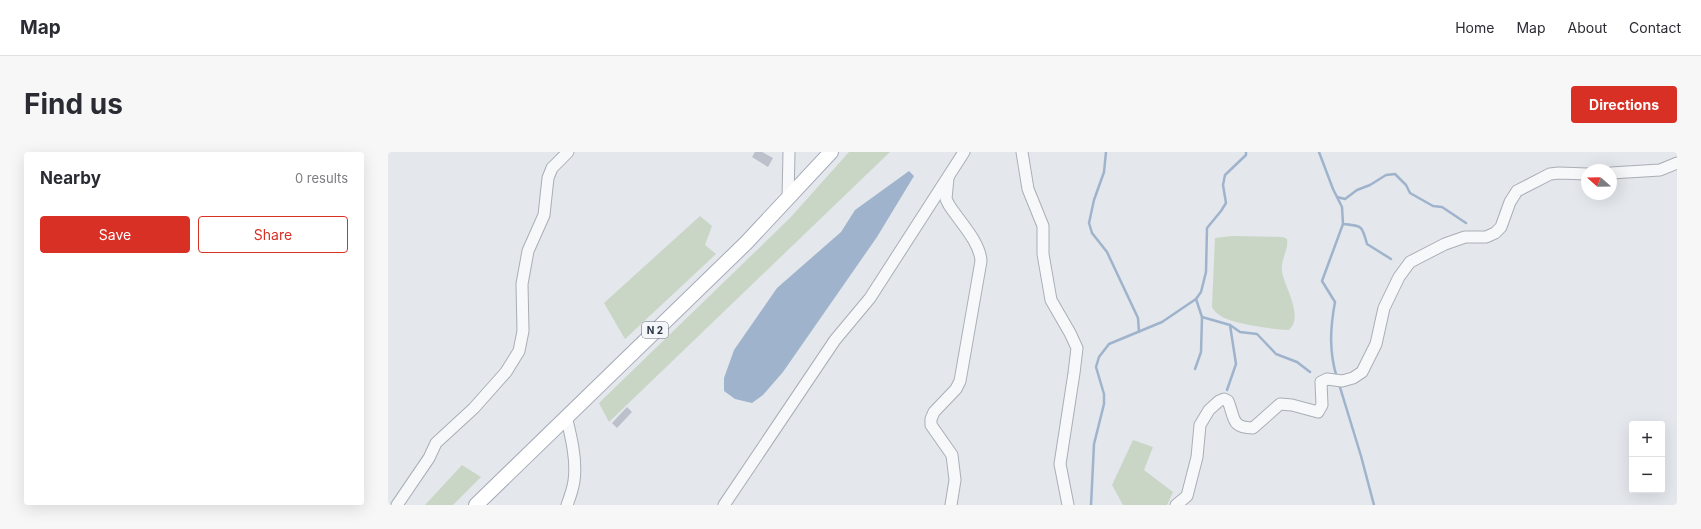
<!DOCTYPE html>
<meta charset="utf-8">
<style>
:root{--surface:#fff;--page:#f7f7f7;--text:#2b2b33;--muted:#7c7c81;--line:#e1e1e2;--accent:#d93025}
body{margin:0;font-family:Inter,sans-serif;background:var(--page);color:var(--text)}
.controls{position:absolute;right:12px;bottom:12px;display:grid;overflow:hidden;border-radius:4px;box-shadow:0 4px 16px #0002}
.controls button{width:36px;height:36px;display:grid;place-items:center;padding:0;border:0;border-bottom:1px solid var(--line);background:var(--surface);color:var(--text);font:20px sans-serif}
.compass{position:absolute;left:1193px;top:12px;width:36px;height:36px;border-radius:50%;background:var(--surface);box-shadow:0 4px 16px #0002;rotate:290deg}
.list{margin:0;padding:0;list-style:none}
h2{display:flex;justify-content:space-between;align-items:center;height:52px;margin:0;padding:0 16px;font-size:17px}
h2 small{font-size:13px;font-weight:400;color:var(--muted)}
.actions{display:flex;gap:8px;padding:12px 16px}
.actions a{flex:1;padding:9px 0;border:1px solid var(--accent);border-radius:4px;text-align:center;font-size:14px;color:var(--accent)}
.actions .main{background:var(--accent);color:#fff}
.map{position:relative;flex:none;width:1289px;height:353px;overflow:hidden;border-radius:4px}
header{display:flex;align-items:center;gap:24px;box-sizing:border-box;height:56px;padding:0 20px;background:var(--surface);border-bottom:1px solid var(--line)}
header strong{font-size:19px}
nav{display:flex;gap:22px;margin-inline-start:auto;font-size:14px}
.intro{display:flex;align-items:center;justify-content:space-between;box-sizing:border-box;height:96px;padding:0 24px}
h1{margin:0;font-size:28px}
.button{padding:10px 18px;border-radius:4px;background:var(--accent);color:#fff;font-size:14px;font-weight:700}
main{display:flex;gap:24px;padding:0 24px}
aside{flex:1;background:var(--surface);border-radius:4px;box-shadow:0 4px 16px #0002}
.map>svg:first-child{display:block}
.green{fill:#c9d6c5}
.water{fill:#9fb4cc}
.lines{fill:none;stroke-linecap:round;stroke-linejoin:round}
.stream{stroke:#9fb4cc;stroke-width:2.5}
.building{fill:#bbc0ca}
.minor-casing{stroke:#a9aeb7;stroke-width:13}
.major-casing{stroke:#a3abb8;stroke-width:16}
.minor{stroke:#f7f8fa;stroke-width:11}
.major{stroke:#fff;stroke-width:14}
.labels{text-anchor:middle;stroke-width:3.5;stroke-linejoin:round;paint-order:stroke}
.shield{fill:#f4f6f9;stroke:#676e7b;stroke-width:1}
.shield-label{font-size:10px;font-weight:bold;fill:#2b3445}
</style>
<header>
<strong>Map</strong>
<nav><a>Home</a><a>Map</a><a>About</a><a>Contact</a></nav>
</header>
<div class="intro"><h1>Find us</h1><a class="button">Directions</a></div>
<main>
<aside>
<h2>Nearby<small>0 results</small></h2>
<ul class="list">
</ul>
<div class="actions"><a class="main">Save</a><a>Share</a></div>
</aside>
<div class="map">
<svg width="1289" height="353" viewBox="0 0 1289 353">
<rect width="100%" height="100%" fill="#e4e7ec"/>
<g class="green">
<polygon points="461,0 502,0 221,270 211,251 402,66"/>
<polygon points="312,64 324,74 317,93 328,102 237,187 216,151"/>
<path d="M844 84 895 85 899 87C901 98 892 108 894 120 897 136 916 164 901 178 885 177 841 172 830 162 827 160 825 157 824 155L827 86Z"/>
<polygon points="745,288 765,295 756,318 785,340 779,353 735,353 724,333"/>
<polygon points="74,313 93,325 65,353 37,353"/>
</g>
<polygon class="water" points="521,19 526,24 489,85 395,220 375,243 364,251 347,247 336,239 336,226 346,198 389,136 453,80 467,58"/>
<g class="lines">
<g class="stream">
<polyline points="718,0 716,20 706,48 701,71 704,81 719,100 750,166 751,180"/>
<path d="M931 0 945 37 954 55 955 72 934 129 947 150C942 177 941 200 949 226"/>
<polyline points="949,45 957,47 969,38 982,33 998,23 1007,22 1018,33 1022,41 1045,54 1054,55 1078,71"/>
<path d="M955 72C974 74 974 73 979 92L1003 107"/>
<polyline points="808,147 814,165 842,173 852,180 869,182 888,202 909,210 922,220"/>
<polyline points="807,217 813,200 814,165"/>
<polyline points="951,232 973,304 986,353"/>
<polyline points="839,238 848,212 842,173"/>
<polyline points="703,353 706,292 716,252 716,242 708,215 711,205 721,192 774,170 808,147 813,140 818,120 819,76 833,59 838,51 835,33 837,23 858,3 858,0"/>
</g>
</g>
<g class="building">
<polygon points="367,0 374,0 385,6 380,15 364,5"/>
<polygon points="239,255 244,260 229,276 224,271"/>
</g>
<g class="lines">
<g class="minor-casing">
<g id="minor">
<polyline points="634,0 640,37 655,74 655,102 663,148 682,181 689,196 686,221 672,312 680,353"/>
<polyline points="1223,21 1272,18 1289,11"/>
<path d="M560 26 558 47 561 53C572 70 592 90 593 109L572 229 568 237 546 260 543 267V273L564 303 567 328 563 353"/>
<polyline points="400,46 401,0"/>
<path d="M178 264C183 284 189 308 186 329 185 337 182 345 179 353"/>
<polyline points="9,353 41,306 48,291 86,256 118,220 131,199 135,179 134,132 140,99 156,63 160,26 164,16 180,0"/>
<polyline points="336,353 447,188 482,146 576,0"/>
<path d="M788 353 799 344 809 305 812 273 821 258 831 249 836 247 840 249C847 266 843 276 865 276L892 252 904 253 930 260 934 253 933 230 939 227 954 229 965 226 974 220 988 192 996 156 1011 125 1022 110 1057 92 1077 85H1098L1107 81 1113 75 1122 50 1129 39 1162 22 1171 21 1199 22"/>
</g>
</g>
<g class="major-casing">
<polyline id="major" points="88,353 358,91 443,0"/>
</g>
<use href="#minor" class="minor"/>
<use href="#major" class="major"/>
</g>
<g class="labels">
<rect class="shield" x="254" y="170" width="26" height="16" rx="3"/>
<g class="shield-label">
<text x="267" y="182">N 2</text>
</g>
</g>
</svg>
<div class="controls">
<button>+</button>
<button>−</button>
</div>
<svg class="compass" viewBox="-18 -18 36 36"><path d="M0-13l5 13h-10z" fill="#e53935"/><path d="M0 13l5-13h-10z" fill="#7c7c81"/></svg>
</div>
</main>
